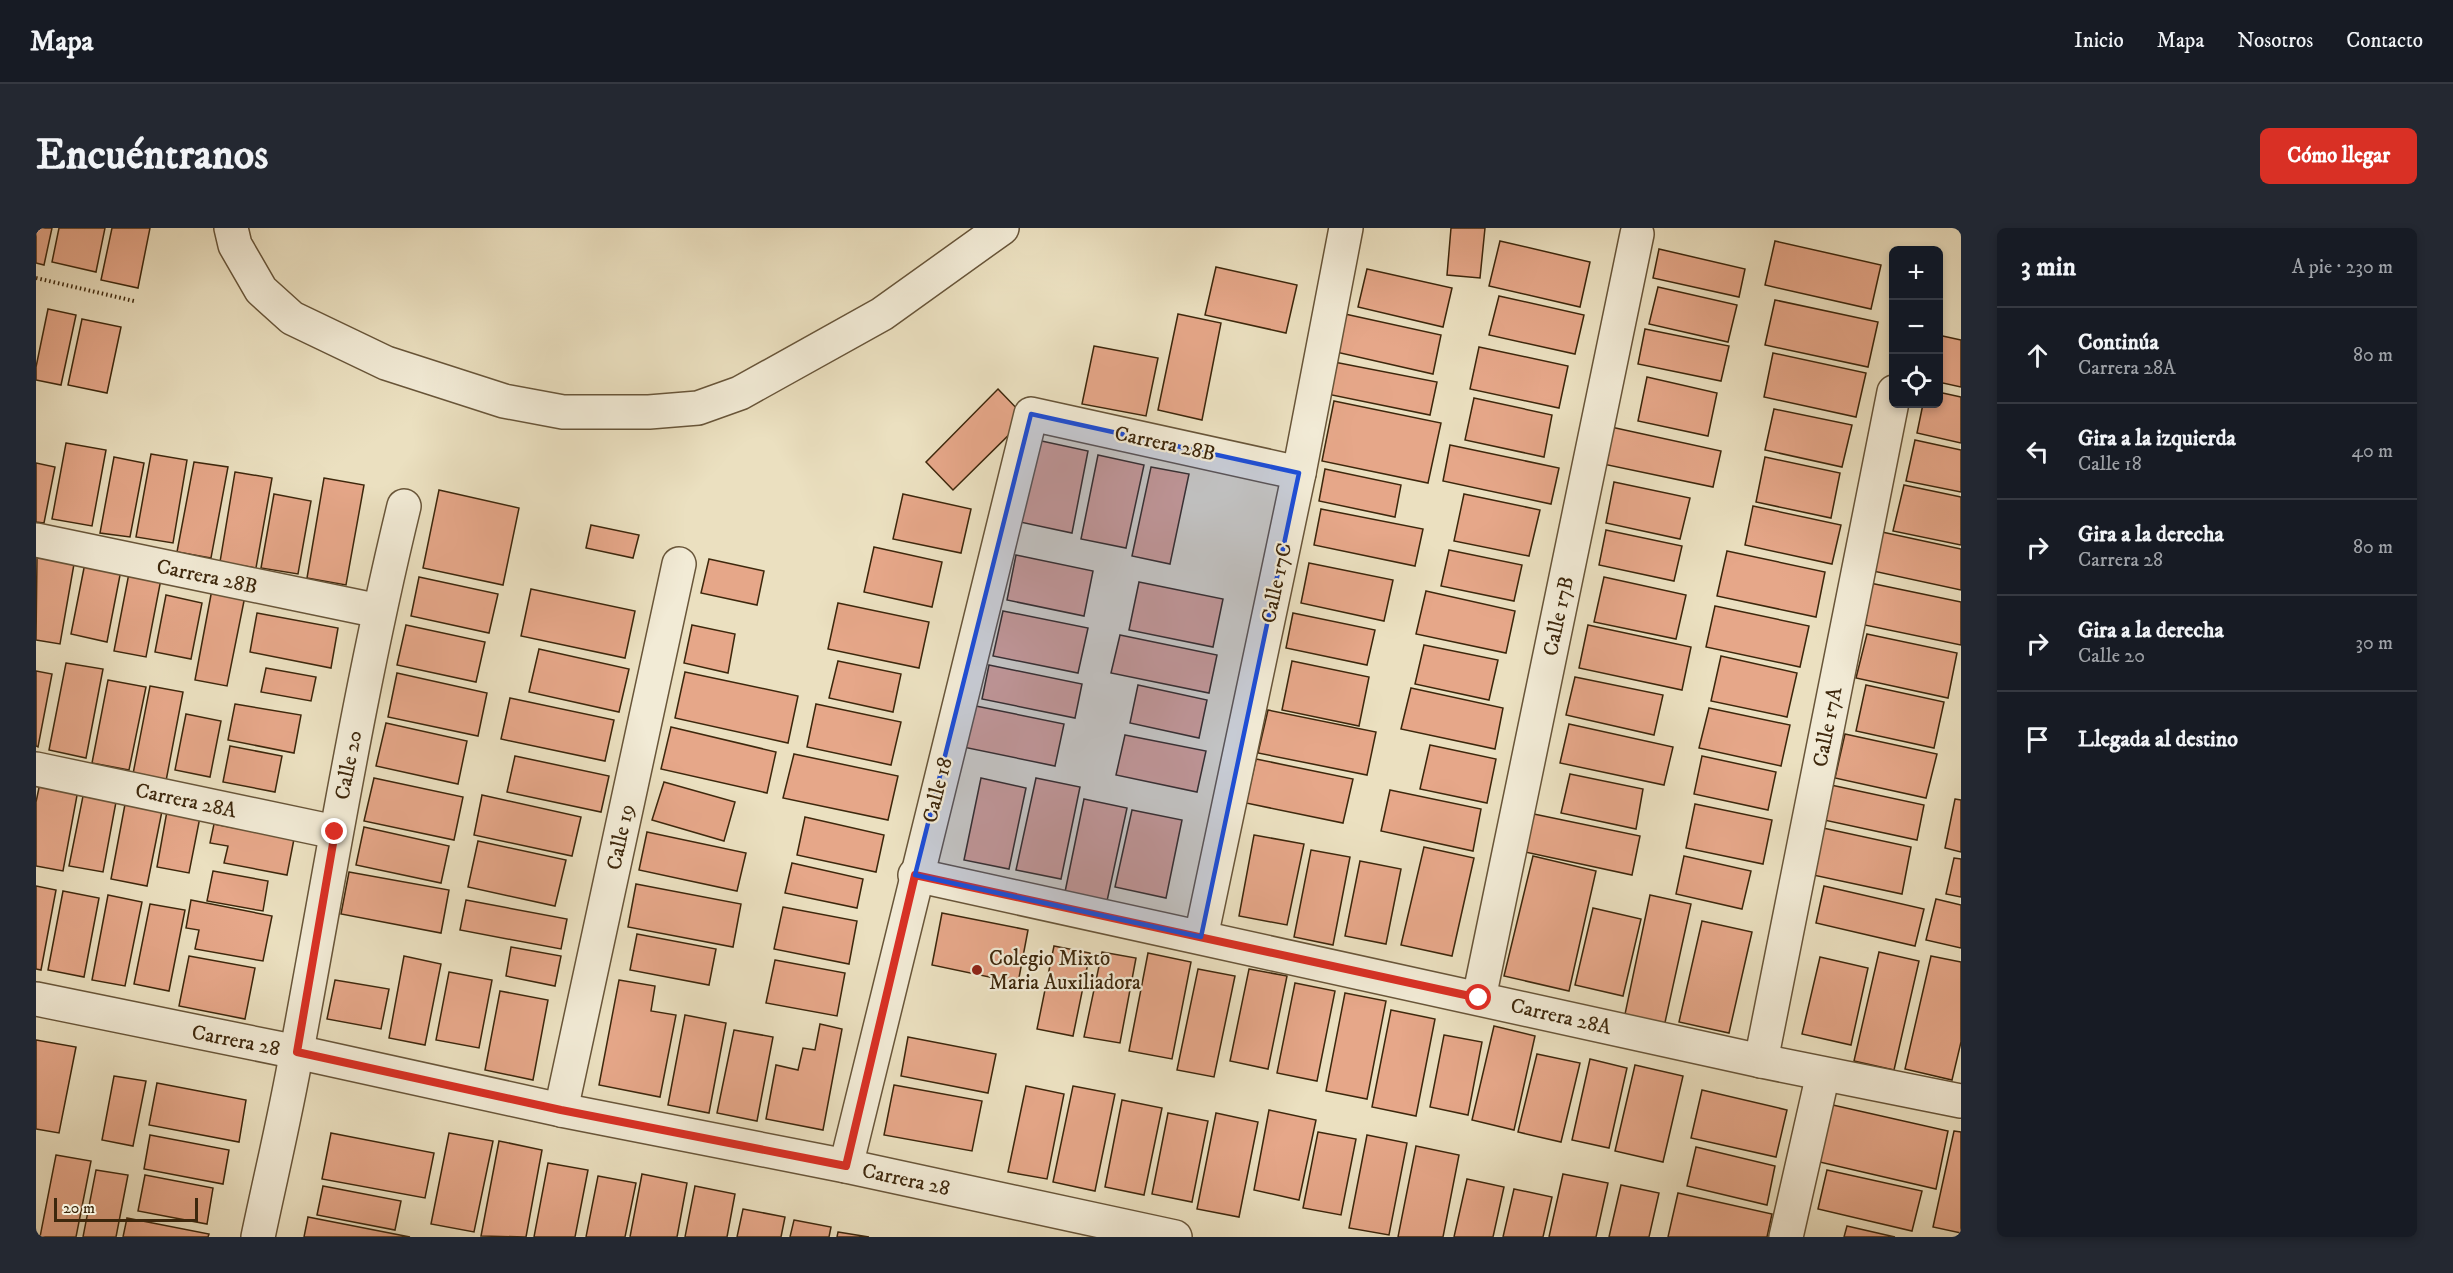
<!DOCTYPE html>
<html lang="es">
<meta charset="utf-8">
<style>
:root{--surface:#171b24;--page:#242831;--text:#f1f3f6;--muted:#9ea1a6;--line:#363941;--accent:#d93025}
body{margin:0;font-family:"IM FELL DW Pica",serif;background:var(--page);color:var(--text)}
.controls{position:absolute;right:18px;top:18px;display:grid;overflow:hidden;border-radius:9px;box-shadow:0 3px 9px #0003}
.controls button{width:54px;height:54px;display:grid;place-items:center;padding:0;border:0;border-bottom:2px solid var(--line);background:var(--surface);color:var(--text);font:30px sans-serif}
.scale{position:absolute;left:18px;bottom:15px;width:144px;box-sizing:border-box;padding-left:6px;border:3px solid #3d270c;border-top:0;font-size:16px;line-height:21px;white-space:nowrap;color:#3d270c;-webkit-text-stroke:4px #f2ebd6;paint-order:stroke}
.stop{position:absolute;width:18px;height:18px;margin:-14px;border:4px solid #d93025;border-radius:50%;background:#fff}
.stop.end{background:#d93025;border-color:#fff;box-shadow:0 2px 6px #0008}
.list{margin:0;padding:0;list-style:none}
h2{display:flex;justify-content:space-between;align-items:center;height:78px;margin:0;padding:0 24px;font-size:26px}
h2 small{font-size:20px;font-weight:400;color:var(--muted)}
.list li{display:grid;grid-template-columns:39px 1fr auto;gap:18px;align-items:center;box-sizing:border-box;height:96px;padding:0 24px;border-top:2px solid var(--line)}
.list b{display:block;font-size:22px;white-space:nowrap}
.list p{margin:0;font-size:20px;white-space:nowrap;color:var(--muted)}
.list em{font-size:20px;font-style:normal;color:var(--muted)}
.icon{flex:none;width:33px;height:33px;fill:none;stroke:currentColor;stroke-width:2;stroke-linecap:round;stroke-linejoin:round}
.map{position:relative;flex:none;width:1925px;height:1009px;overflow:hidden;border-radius:9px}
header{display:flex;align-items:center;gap:36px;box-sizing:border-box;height:84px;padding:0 30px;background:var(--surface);border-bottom:2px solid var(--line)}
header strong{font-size:28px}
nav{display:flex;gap:33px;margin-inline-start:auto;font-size:21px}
.intro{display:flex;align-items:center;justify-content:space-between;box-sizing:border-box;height:144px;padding:0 36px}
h1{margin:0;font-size:42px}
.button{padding:15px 27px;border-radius:9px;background:var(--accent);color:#fff;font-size:21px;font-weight:700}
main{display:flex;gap:36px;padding:0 36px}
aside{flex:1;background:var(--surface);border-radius:9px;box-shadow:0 3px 9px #0003}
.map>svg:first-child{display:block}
.building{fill:#e6a789;stroke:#3d270c;stroke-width:1.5}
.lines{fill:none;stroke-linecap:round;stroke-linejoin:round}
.minor-casing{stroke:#685539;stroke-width:36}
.path{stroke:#3d270c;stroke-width:4;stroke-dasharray:1.5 3;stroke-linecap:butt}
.minor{stroke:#f2ebd6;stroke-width:33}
.route{stroke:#d93025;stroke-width:8}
.marked{fill:#1d4ed8;fill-opacity:0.2;stroke:#1d4ed8;stroke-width:4.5;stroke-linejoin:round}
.poi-dot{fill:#8f2418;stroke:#f2ebd6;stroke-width:2}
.labels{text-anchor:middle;stroke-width:4.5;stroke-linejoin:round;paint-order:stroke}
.street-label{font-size:21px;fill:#3d270c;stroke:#f2ebd6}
.poi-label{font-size:21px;fill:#3d270c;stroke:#f2ebd6;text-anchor:start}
</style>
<header>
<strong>Mapa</strong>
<nav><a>Inicio</a><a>Mapa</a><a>Nosotros</a><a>Contacto</a></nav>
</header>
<div class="intro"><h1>Encuéntranos</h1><a class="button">Cómo llegar</a></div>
<main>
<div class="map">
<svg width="1925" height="1009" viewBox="0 0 1925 1009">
<rect width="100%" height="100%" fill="#ebe0c0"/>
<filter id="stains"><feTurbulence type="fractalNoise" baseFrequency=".00333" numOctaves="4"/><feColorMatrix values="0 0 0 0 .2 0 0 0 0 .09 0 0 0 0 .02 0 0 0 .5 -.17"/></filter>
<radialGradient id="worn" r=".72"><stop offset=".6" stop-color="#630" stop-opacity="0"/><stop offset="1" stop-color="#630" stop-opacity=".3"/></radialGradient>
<g class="building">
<polygon points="0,0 16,0 8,37 0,35"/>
<polygon points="23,0 69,0 60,44 16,34"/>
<polygon points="76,0 114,0 102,60 65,52"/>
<polygon points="1415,0 1449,0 1444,50 1411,47"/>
<polygon points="1464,13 1554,34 1544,79 1453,58"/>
<polygon points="1739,13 1845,37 1835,81 1729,57"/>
<polygon points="1623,21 1709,41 1703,69 1617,50"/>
<polygon points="1180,39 1261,57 1250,105 1169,87"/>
<polygon points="1331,41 1416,60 1407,99 1322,79"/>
<polygon points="1622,59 1701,77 1692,114 1613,96"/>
<polygon points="1463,68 1548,87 1539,126 1453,107"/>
<polygon points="1739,72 1842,94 1832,139 1729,117"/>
<polygon points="12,81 40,87 25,157 0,152 0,139"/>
<polygon points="1142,86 1185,95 1166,192 1122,182"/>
<polygon points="1309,86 1405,107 1397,146 1300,124"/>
<polygon points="46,91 85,99 71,165 32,157"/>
<polygon points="1609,101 1693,118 1685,153 1602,136"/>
<polygon points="1902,107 1925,112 1925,159 1902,154"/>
<polygon points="1058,118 1122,130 1110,188 1046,176"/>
<polygon points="1443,119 1532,138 1523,180 1434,161"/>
<polygon points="1737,125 1830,145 1820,189 1728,169"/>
<polygon points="1298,134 1401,154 1394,187 1291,166"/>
<polygon points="1611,149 1681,165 1672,208 1602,193"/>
<polygon points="962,161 990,190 917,262 890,234"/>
<polygon points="1902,164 1925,169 1925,215 1881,205 1887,176 1902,176"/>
<polygon points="1438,170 1516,187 1508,229 1429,212"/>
<polygon points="1298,173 1405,195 1392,255 1286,233"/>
<polygon points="1738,181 1816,197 1806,239 1729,222"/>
<polygon points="1575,199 1685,223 1677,259 1567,236"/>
<polygon points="1001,212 1052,223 1036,305 984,294"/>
<polygon points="1879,212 1925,222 1925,264 1870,253"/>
<polygon points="30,215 70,222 56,298 16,291"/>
<polygon points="1414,217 1523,240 1515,276 1407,253"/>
<polygon points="115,226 151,232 137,315 100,309"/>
<polygon points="1062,227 1108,237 1090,320 1045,311"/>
<polygon points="78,229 108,235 94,309 64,305"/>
<polygon points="1729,229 1804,245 1795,290 1720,274"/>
<polygon points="158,234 192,239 175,330 141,324"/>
<polygon points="0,235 19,239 8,295 0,294"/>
<polygon points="1115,239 1153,246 1134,336 1096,328"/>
<polygon points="1289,241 1365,257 1359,289 1283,273"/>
<polygon points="199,244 236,250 220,340 184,334"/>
<polygon points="288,250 328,257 310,357 271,350"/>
<polygon points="1578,254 1654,270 1644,311 1570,295"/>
<polygon points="1868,257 1925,269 1925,317 1857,303"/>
<polygon points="403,262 483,280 467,357 387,340"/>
<polygon points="238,266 275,273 262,346 225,340"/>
<polygon points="867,266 935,281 925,325 857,311"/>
<polygon points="1428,266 1504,282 1493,328 1418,313"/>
<polygon points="1717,278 1805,297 1796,336 1709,317"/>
<polygon points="1285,281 1387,301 1379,338 1278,317"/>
<polygon points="555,297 603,307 597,330 550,320"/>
<polygon points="1570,302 1646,318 1638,353 1563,337"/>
<polygon points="1846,304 1925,321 1925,362 1837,343"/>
<polygon points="838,319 906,334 896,379 828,364"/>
<polygon points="1413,322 1486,337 1478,373 1405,358"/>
<polygon points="1691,323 1789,344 1780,389 1681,368"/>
<polygon points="980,327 1057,343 1048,388 971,372"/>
<polygon points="1,329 38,336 24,416 0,412"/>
<polygon points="673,331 728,343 721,377 665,365"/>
<polygon points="49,335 85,342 71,414 35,406"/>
<polygon points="1273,335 1357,352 1348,393 1265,375"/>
<polygon points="93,345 125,351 110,429 78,423"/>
<polygon points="383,349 462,366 453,405 375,388"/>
<polygon points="1568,349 1650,367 1640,411 1558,394"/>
<polygon points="1103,354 1187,371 1177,419 1093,402"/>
<polygon points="1834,355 1925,374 1925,417 1824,396"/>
<polygon points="177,356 210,363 191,458 159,452"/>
<polygon points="495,361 599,383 589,430 485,408"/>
<polygon points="1390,363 1479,383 1470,425 1380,406"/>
<polygon points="130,367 166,375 155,431 119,424"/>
<polygon points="802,375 893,394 883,440 792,421"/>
<polygon points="1679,378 1773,398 1764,439 1670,419"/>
<polygon points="967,383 1052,400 1042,445 957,428"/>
<polygon points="221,385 302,400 295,440 214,424"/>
<polygon points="1257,385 1339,402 1331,437 1250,420"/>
<polygon points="370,397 449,414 440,454 361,437"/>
<polygon points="656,397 699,406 692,445 648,435"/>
<polygon points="1552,397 1655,419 1646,462 1543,440"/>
<polygon points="1831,406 1921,425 1912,470 1820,450"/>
<polygon points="1084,407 1181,427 1173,465 1075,445"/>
<polygon points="1388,417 1462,432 1453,472 1379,456"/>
<polygon points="503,421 593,441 583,484 493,464"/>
<polygon points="1685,428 1761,445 1751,489 1675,473"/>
<polygon points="802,433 865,446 857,484 793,470"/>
<polygon points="1256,433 1333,449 1323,498 1246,482"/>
<polygon points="30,435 67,441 50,530 13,522"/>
<polygon points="953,437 1046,456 1039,490 946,471"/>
<polygon points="230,440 280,449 275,473 225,464"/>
<polygon points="0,443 16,446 2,519 0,518"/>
<polygon points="649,444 762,468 752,515 639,490"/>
<polygon points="361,445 451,465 442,508 352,489"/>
<polygon points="1539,449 1627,467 1618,507 1530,487"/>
<polygon points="72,452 110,459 93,542 56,535"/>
<polygon points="1102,457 1171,472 1163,510 1094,495"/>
<polygon points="1830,457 1908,474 1898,520 1820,503"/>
<polygon points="114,458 147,464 130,553 97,546"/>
<polygon points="1375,460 1467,480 1459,521 1365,501"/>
<polygon points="474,470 578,492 569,533 465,511"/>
<polygon points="199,476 265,487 258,525 192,512"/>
<polygon points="780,476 865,494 855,537 771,519"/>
<polygon points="935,477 1028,496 1019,538 927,519"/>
<polygon points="1673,480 1754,497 1745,538 1663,520"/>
<polygon points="1232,482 1340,504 1331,547 1222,525"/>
<polygon points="150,486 185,493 174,549 139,542"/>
<polygon points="350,495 431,513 422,556 340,538"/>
<polygon points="1533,496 1637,519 1628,557 1524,535"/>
<polygon points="635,499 740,524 731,565 625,541"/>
<polygon points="1809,506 1901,526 1890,570 1799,550"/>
<polygon points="1089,507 1170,523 1161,564 1080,547"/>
<polygon points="1394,517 1460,531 1451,575 1384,561"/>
<polygon points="194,518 246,528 239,564 187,554"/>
<polygon points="758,526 862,548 852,592 747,570"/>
<polygon points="479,528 573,548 565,584 471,564"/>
<polygon points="1666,528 1740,544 1732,582 1658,566"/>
<polygon points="1220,531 1317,551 1307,595 1210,575"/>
<polygon points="1534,546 1607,561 1600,601 1525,585"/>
<polygon points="338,550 427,569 418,612 328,593"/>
<polygon points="945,550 990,560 973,641 928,632"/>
<polygon points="1000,550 1044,559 1025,651 980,642"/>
<polygon points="628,554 699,574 688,613 616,592"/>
<polygon points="4,555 42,562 27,643 0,638 0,574"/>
<polygon points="1795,557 1888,577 1881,612 1788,592"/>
<polygon points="1354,562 1445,581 1437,623 1345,603"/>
<polygon points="446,567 545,589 536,628 438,607"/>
<polygon points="47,568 80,574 67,644 33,638"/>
<polygon points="90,571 127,578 111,658 75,651"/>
<polygon points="1048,571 1091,580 1071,673 1029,664"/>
<polygon points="1919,571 1925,572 1925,624 1909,620"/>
<polygon points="1659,576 1736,592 1727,636 1650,620"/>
<polygon points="1096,582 1146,592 1130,670 1079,659"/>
<polygon points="131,583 164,589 153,645 121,639"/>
<polygon points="1493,585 1604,608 1596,647 1484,623"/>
<polygon points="769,589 848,607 840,644 761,627"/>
<polygon points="178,596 258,611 251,647 188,635 192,618 174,615"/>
<polygon points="328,599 413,618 405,655 320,637"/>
<polygon points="1787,600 1875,619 1866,666 1777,647"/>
<polygon points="611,604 710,625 701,663 603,642"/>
<polygon points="1218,607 1268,616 1251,697 1203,688"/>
<polygon points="442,613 530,632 519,678 432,659"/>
<polygon points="1388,619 1438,630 1416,728 1365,717"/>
<polygon points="1275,622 1314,629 1297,717 1258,709"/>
<polygon points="1497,628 1560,643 1533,763 1468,748"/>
<polygon points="1648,628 1715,643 1706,681 1640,666"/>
<polygon points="1918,630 1925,631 1925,669 1910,666"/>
<polygon points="1324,633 1365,641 1350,716 1309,708"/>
<polygon points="756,635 827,651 821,680 749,665"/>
<polygon points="177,643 232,653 227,683 171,673"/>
<polygon points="313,644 413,662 405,705 305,686"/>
<polygon points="600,656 705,676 697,719 592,699"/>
<polygon points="0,658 20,662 5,742 0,741"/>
<polygon points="1788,658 1888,681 1879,718 1780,695"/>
<polygon points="27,663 63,670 48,749 12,742"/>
<polygon points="72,667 106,674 89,758 56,752"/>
<polygon points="1614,667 1655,676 1628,799 1588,791"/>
<polygon points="1900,671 1925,677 1925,720 1890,712"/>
<polygon points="155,672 236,688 227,733 159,721 163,702 150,700"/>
<polygon points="430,672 531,691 525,721 424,702"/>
<polygon points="114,676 149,682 133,763 98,756"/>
<polygon points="747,679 821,693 813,736 738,721"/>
<polygon points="1557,680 1605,691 1587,768 1539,757"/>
<polygon points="906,685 992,702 982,755 896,737"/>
<polygon points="1666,693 1716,704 1693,805 1643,794"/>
<polygon points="601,706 680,721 673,757 594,742"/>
<polygon points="1018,718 1054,725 1037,808 1001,801"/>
<polygon points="475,719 525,728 519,758 470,748"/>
<polygon points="1066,724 1100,730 1084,815 1048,809"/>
<polygon points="1843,724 1883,733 1858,842 1818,833"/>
<polygon points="1112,725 1155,734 1136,831 1093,823"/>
<polygon points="153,728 219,740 209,791 143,778"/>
<polygon points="368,728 405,736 389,817 353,810"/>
<polygon points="1895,728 1925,734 1925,814 1916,852 1869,841"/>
<polygon points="1784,729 1832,740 1815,817 1766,806"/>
<polygon points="739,732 809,745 801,788 730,775"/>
<polygon points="1162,741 1199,748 1178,849 1141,842"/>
<polygon points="1213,741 1251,748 1232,841 1194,833"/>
<polygon points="413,744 456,752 443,820 400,812"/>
<polygon points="299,752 353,761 345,801 291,791"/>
<polygon points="583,752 619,758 615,783 640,787 624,869 563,857"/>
<polygon points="1259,755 1299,763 1281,853 1241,845"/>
<polygon points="464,763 512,772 497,852 449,842"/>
<polygon points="1309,765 1350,773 1331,871 1290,863"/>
<polygon points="1355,782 1399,791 1380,888 1336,879"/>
<polygon points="649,787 690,795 673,885 632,877"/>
<polygon points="784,796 806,801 787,902 730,891 740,837 762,842 767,820 779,822"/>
<polygon points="1458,798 1499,808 1478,902 1436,892"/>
<polygon points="698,802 737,809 721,893 681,885"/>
<polygon points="1408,807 1446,814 1432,887 1394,879"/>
<polygon points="872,809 960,826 952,865 865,848"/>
<polygon points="0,812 40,819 23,905 0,901"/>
<polygon points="1501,826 1544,835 1525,914 1482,904"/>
<polygon points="1554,831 1591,840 1573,920 1536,912"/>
<polygon points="1599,837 1647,848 1627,934 1579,923"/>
<polygon points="78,848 110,853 97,918 66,912"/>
<polygon points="121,855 210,872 203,914 113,897"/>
<polygon points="858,857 946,873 936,923 848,907"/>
<polygon points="990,858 1028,866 1011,951 972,944"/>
<polygon points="1037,858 1079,866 1059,963 1017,954"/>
<polygon points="1666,862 1751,882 1740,929 1655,910"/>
<polygon points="1086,872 1126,880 1108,967 1069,959"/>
<polygon points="1788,875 1912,903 1900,961 1775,932"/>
<polygon points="1233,882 1280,892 1263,972 1218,962"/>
<polygon points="1132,885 1172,893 1156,974 1116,966"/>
<polygon points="1180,885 1222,894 1203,989 1161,981"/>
<polygon points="1918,903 1925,904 1925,1005 1897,999"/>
<polygon points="1282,904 1320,911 1305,987 1267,980"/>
<polygon points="295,905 398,925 389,970 286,951"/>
<polygon points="413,905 457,913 438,1004 395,996"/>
<polygon points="114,907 193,922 187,956 108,941"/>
<polygon points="1331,907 1371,915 1353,1007 1313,1000"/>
<polygon points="463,913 506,922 490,1009 445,1008"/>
<polygon points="1380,918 1423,927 1407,1009 1362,1009"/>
<polygon points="1660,919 1739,938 1731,977 1651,958"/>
<polygon points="20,927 55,933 40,1009 4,1009"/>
<polygon points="512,935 552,942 539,1009 498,1009"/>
<polygon points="60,942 92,947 80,1009 47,1009"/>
<polygon points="1791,942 1886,963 1876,1003 1782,981"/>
<polygon points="606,946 651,955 641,1009 594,1009"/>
<polygon points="1527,946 1572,955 1560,1009 1513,1009"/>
<polygon points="109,947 177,960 171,996 102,983"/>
<polygon points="562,948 600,955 589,1009 550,1009"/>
<polygon points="1431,951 1468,959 1457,1009 1418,1009"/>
<polygon points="1585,957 1623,965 1613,1009 1573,1009"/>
<polygon points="287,958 365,973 359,1002 281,987"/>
<polygon points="659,958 699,966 691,1009 649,1009"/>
<polygon points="1478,961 1516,969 1507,1009 1467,1009"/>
<polygon points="1642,965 1736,986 1731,1009 1632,1009"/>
<polygon points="707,981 749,989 745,1009 701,1009"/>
<polygon points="272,989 374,1009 268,1009"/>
<polygon points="91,990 173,1006 172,1009 87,1009"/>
<polygon points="758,992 795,999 793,1009 754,1009"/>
<polygon points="1811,998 1859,1009 1808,1009"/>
<polygon points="802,1004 833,1009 801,1009"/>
</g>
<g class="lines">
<g class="minor-casing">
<g id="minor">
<polyline points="195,0 199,17 225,62 256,90 350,135 468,173 527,184 613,184 662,180 704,165 846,86 966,0"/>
<polyline points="0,312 343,383"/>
<polyline points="0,541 299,604"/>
<polyline points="879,647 1725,833 1925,873"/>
<polyline points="1165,709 1263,245 1310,0"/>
<polyline points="1443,770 1601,6"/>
<polyline points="0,771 261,824 525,882 810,938 1139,1009"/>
<polyline points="1725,833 1858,164"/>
<polyline points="525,882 643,336"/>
<polyline points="810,938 995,186 1263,245"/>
<path d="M222 1009C235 947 250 885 261 822 295 640 324 458 368 278"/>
<polyline points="1750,1009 1787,846"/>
</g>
</g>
<polyline class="path" points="0,50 98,73"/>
<use href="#minor" class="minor"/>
</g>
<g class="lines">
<polyline class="route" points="299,604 261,824 525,882 810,938 879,647 1443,770"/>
</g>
<path class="marked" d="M995 186 1263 245 1165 709 879 647Z"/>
<circle class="poi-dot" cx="941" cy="742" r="6"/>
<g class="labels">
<g class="street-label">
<text transform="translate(1129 215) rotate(12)" y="7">Carrera 28B</text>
<text transform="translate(171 348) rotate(12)" y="7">Carrera 28B</text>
<text transform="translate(1240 355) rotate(-78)" y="7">Calle 17C</text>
<text transform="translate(1522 388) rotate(-78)" y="7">Calle 17B</text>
<text transform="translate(1791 499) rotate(-79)" y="7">Calle 17A</text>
<text transform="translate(312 537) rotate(-79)" y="7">Calle 20</text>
<text transform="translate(901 562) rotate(-76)" y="7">Calle 18</text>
<text transform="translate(150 572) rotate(12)" y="7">Carrera 28A</text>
<text transform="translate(584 609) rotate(-78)" y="7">Calle 19</text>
<text transform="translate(1525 788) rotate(13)" y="7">Carrera 28A</text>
<text transform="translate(200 812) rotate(11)" y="7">Carrera 28</text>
<text transform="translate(870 951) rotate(12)" y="7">Carrera 28</text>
</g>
<g class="poi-label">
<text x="953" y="737">Colegio Mixto<tspan x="953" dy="24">Maria Auxiliadora</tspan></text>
</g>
</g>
<rect width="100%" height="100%" filter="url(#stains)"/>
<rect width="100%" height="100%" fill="url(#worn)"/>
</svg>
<div class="controls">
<button>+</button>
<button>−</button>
<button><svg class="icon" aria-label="locate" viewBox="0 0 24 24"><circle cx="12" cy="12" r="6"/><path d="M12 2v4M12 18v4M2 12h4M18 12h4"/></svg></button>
</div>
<div class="scale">20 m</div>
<div class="stop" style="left:1443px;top:770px"></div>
<div class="stop end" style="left:299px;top:604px"></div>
</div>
<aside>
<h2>3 min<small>A pie · 230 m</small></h2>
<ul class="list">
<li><svg class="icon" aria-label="ahead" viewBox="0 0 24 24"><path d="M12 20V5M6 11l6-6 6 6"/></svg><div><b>Continúa</b><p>Carrera 28A</p></div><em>80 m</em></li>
<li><svg class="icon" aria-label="left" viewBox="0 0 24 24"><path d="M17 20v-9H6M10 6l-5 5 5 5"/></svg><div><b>Gira a la izquierda</b><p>Calle 18</p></div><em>40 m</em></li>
<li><svg class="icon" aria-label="right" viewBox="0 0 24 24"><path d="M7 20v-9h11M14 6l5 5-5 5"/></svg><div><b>Gira a la derecha</b><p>Carrera 28</p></div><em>80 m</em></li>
<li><svg class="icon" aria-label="right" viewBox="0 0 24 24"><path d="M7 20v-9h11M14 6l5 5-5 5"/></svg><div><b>Gira a la derecha</b><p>Calle 20</p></div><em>30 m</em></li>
<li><svg class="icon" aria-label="arrive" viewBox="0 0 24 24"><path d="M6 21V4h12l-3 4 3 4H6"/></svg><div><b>Llegada al destino</b></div></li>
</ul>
</aside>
</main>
